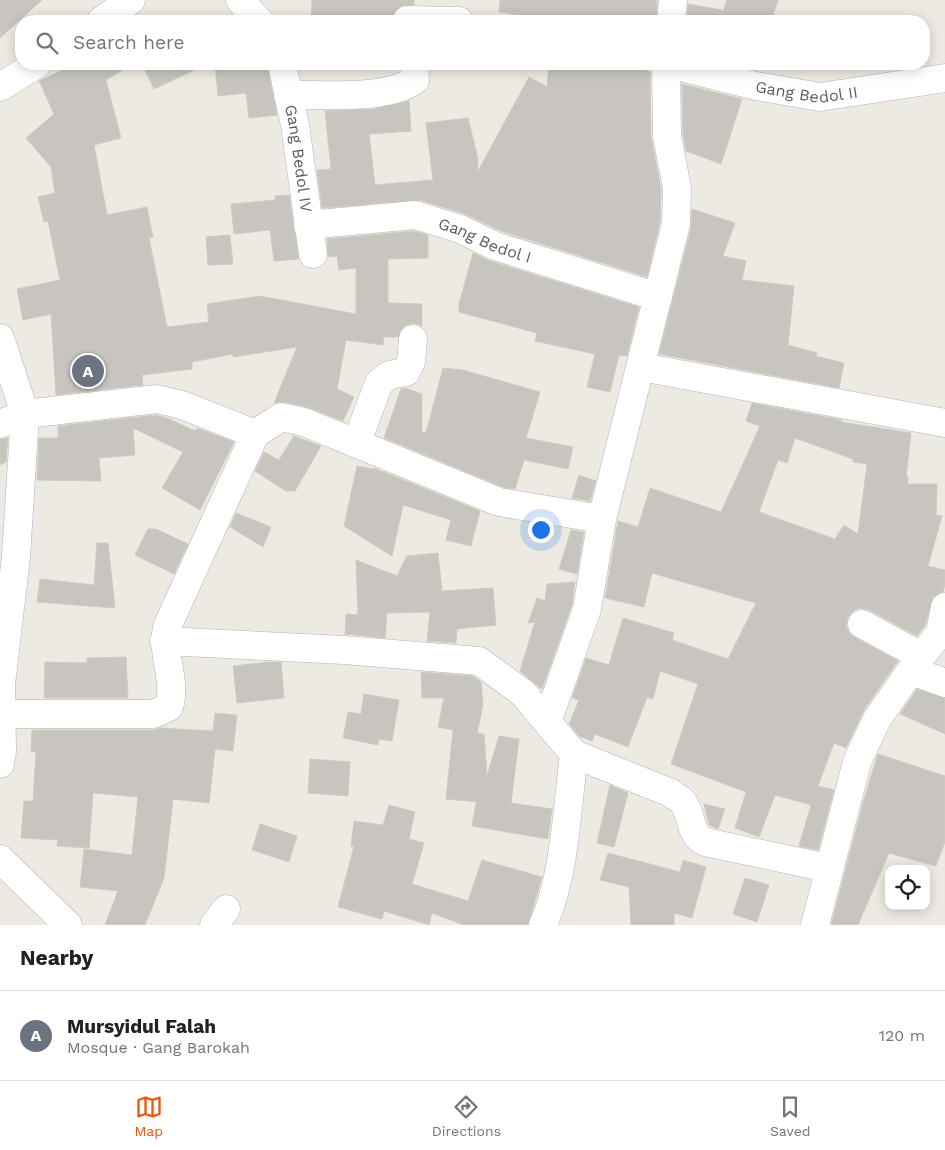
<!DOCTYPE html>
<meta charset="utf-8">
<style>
:root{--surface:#fff;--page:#f6f6f6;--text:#202124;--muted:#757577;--line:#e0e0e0;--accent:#ea580c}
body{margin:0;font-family:"Work Sans",sans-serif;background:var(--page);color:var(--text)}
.controls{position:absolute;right:15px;bottom:15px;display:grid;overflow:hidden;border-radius:10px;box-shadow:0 2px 12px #0003}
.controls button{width:45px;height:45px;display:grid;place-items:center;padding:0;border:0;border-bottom:1px solid var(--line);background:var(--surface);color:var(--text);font:25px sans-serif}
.you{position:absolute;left:540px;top:529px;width:18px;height:18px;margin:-12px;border:4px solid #fff;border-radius:50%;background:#1a73e8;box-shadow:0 0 0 8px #1a73e833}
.badge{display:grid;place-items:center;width:32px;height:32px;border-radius:50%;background:var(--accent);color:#fff;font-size:16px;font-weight:700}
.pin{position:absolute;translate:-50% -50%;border:2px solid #fff;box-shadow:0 1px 5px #0006}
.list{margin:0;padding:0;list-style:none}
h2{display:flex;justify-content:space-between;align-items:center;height:65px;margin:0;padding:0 20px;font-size:21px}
h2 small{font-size:16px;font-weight:400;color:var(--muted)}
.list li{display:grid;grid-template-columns:32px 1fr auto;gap:15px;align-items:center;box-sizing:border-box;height:90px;padding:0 20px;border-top:1px solid var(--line)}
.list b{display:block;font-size:19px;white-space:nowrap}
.list p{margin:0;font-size:16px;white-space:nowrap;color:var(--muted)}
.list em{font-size:16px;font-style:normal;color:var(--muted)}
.icon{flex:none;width:28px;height:28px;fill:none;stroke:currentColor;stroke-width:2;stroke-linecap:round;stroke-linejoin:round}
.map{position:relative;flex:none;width:945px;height:925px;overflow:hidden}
.search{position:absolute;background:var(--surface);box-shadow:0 2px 12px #0003;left:15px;right:15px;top:15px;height:55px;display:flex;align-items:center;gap:12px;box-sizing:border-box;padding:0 18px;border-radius:20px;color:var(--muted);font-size:19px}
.sheet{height:155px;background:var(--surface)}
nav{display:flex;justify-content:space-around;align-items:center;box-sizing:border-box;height:70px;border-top:1px solid var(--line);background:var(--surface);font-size:14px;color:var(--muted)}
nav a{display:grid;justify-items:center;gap:2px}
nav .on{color:var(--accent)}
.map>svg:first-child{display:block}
.building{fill:#c8c4bf;stroke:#d1ccc0;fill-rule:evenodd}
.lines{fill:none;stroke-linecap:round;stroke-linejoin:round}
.street-casing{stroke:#b2b4b9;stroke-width:29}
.street{stroke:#fff;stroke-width:28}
.labels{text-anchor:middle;stroke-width:4;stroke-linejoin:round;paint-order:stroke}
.street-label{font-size:16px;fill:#5a5d62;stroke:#fff}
</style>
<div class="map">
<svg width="945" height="925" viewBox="0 0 945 925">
<rect width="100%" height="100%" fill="#eceae2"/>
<g class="building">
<polygon points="0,0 42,0 0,38"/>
<polygon points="312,0 414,0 414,5 399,7 392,17 311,21"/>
<polygon points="500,0 657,0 656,21 561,21 499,12"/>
<polygon points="727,0 778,0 771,21 687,21 688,4 722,10 721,17"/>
<polygon points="76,64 132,64 106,80 121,138 94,145 107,215 147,207 153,237 149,238 167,327 209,322 207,304 260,296 356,314 356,268 339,270 337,256 328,257 327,239 413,231 428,235 428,258 388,259 388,303 422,304 422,326 414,323 406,325 401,330 398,337 384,337 383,345 346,340 337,389 354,397 343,421 307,407 284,402 274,403 297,347 233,357 233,354 192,362 192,369 142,375 143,385 56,395 51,314 23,320 17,289 60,280 48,221 44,222 38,197 55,193 51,167 26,138 54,114 39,81"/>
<polygon points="142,64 207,64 154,89"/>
<polygon points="215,64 267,64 277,115 249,118 246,93 218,96"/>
<polygon points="549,64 630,64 650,72 651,136 661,189 660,222 647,277 501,231 465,214 420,200 322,208 317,170 331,169 325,111 374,109 409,101 411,131 369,134 375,185 433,180 426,123 468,118 478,159 477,173 529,77 547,87"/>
<polygon points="682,84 742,99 721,164 686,151 683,134"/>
<polygon points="289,195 299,259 274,261 270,230 234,234 231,204 275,200 275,196"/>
<polygon points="692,209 735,223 723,256 746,261 742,280 794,286 788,345 817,353 816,356 844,363 839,388 659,354 691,228"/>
<polygon points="230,235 233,264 208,265 206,237"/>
<polygon points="473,253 490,261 639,307 627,356 619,355 610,392 587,387 595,354 535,341 537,333 459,312 459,304"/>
<polygon points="443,368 463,370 540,392 526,438 573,447 568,469 524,460 515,489 503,487 384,438 401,389 405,388 422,394 422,432 426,433"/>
<path d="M752 403 842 420V422L911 433 906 477H908V484H937L936 515 942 516 928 566 945 570V584L943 592 933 597 925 626 917 636 869 610 861 608 854 610 848 617 846 625 849 633 854 637 898 661 864 710 846 748 834 743 818 786 834 790 818 850 799 846 811 805 775 795 759 837 735 828 746 792 671 764 698 684 660 671 653 699 647 697 628 747 595 734 592 741 579 736 569 724 579 700 572 698 586 658 609 665 623 618 674 633 672 640 728 659 756 603 652 573 644 607 605 598 618 521 638 527 650 488 721 512 760 426 746 421ZM795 438 853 459V462L867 464 858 534 844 525 835 539 759 512 778 460 787 463Z"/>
<polygon points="156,415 167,418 195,431 197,428 234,442 200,510 162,488 183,452 133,428 135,455 99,458 101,481 37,480 39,438 58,438 58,426"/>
<polygon points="294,436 321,446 295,491 286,491 255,471 264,452 279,460"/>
<polygon points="8,438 6,462 0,465 0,439"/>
<polygon points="357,466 373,469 374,468 480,511 471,546 446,540 451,520 403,505 392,556 344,526"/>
<polygon points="579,475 596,481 590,501 572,498"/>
<polygon points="236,513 271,527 263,547 230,527"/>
<polygon points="148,529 156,529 188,544 174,574 135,555"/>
<polygon points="571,530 584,532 577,574 559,569"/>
<polygon points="97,543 108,543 115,608 37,602 40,579 94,585"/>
<polygon points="438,553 442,591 493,588 496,625 457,629 456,643 427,641 430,612 387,613 385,638 345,634 346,614 358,615 356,560 397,576 407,556"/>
<polygon points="575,582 572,605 542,689 539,687 520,671 535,622 528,623 537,598 545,601 547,584"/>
<polygon points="126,657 128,698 44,698 45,662 87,663 87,658"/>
<polygon points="269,662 281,662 284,698 237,703 233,666"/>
<polygon points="421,672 473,676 481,682 483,705 477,733 484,734 487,776 499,736 519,739 511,803 552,809 548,839 472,826 476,803 479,802 446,799 453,730 438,727 444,698 422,698"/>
<polygon points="917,689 945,698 945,734 900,714"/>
<polygon points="364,694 399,700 392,741 379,739 378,745 343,738 348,712 361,714"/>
<polygon points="215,713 237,715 233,751 215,749 209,803 173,799 164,878 145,925 105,925 118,891 80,887 84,849 132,855 138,797 93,793 89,848 57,846 58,840 21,838 24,801 33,801 36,752 31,752 32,730 153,730 161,728 213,731"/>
<polygon points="878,754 945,776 945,842 936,866 889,853 858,925 831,925 864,799"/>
<polygon points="310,759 350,762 348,796 308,793"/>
<polygon points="610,785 628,793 614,847 597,843"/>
<polygon points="704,804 725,809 718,829 709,825"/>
<polygon points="389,805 415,812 409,839 424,843 412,884 468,901 482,860 542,877 528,925 464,925 432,913 429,925 384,911 382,919 338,907 354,846 351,846 354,821 383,825"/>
<polygon points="260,824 297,836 289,862 252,850"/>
<polygon points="608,853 680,872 683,860 706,867 692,918 674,913 674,925 631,925 629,887 600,880"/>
<polygon points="745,878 769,885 757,922 733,914"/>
</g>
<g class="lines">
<g class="street-casing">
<g id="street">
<polyline points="240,0 259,21"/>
<polyline points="407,20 459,21"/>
<polyline points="101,21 131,0"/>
<polyline points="671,21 673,0"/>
<path id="s1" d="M282 64 295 125 313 254"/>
<path id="s2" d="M669 64 756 86 820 97 945 78"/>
<polyline points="0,87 37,64"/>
<path d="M288 95C324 94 385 101 415 80L414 64"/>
<path id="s3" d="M308 225 415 215 460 229 495 246 658 297"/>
<polyline points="0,338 25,414 16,557 1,684 2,751 0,764"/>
<polyline points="641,367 945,423"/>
<polyline points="0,424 25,414 157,399 182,405 255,434"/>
<polyline points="356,444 379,383 389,375 406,372 411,362 413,339"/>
<polyline points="862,624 921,656"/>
<polyline points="164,641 344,650 479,661 523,693 547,722"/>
<polyline points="912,671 945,683"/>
<path d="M2 714H153L169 707C177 681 161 654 167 627L255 434 281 417 304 422 499 502 602 519"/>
<path d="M574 754 671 793C674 796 679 798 681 800 694 813 687 833 705 842L828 868"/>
<polyline points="0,859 68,925"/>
<polyline points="214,925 226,909"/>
<path d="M543 925C565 876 567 808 574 754L547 722 587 609 602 519 676 224 677 188 667 136 666 64"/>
<polyline points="815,925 857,762 877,719 921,656 940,633 945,607"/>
</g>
</g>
<use href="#street" class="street"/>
</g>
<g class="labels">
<g class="street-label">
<text dy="6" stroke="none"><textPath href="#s2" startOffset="141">Gang Bedol II</textPath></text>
<text dy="6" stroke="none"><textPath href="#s1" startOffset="96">Gang Bedol IV</textPath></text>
<text dy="6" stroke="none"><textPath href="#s3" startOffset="182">Gang Bedol I</textPath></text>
</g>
</g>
</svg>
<div class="controls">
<button><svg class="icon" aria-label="locate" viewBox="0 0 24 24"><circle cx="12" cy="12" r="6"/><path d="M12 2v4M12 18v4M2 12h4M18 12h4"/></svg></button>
</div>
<div class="you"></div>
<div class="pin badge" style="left:88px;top:371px;background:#6b7280">A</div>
<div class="search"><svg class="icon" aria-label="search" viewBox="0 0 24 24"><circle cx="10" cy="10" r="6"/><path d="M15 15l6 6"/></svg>Search here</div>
</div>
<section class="sheet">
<h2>Nearby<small></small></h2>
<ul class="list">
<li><span class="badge" style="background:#6b7280">A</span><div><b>Mursyidul Falah</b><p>Mosque · Gang Barokah</p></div><em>120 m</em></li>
</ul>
</section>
<nav>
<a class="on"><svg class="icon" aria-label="map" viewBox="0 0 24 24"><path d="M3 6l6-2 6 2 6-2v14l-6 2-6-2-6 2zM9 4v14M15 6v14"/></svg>Map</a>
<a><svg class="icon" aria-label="directions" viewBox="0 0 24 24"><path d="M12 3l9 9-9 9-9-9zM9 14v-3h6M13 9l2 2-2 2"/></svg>Directions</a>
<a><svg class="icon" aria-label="saved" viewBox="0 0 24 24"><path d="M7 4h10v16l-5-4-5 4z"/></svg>Saved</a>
</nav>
